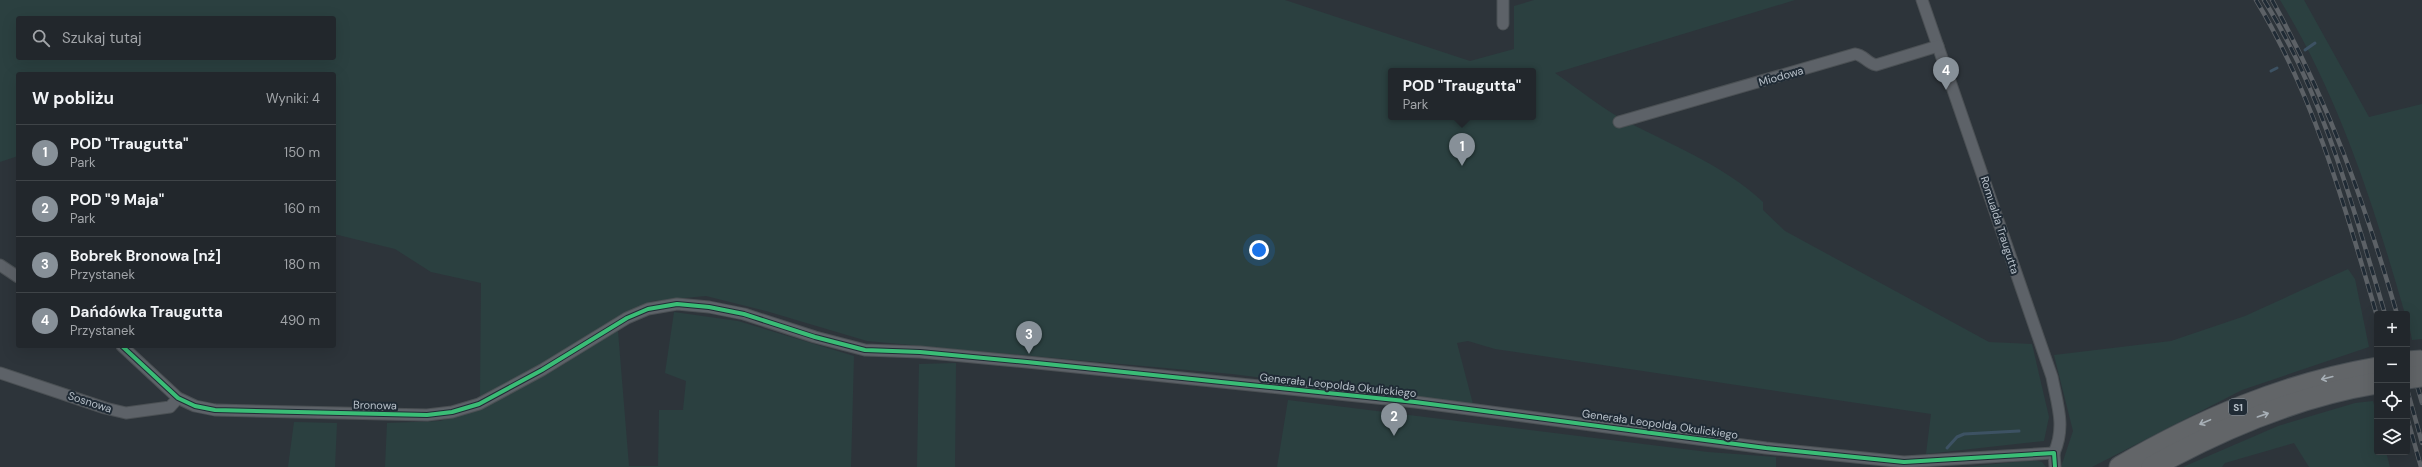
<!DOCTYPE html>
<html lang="pl">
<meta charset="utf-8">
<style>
:root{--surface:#22272c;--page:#2e3338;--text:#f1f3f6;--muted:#a2a5a9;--line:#3f4448;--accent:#879098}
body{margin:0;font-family:"DM Sans",sans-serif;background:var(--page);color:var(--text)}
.controls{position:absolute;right:12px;bottom:12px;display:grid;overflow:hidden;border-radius:4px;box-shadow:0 4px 16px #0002}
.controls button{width:36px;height:36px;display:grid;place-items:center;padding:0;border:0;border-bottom:1px solid var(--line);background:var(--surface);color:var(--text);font:20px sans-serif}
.you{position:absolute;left:1259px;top:250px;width:14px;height:14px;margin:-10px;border:3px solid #fff;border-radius:50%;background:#1a73e8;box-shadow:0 0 0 6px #1a73e833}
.badge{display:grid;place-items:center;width:26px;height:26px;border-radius:50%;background:var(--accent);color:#fff;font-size:13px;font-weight:700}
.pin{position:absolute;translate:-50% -33px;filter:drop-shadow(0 1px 2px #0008)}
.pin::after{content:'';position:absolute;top:21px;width:14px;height:12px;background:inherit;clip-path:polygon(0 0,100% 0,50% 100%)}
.popup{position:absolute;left:1388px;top:68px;width:148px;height:52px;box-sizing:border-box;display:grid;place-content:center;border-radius:4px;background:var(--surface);filter:drop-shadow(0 1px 3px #0005);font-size:13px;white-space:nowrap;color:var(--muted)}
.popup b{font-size:15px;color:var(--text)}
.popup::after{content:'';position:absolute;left:50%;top:100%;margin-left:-8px;border:8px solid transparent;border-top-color:var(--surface)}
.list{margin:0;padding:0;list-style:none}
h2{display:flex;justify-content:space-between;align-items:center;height:52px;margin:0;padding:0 16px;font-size:17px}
h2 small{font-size:13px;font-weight:400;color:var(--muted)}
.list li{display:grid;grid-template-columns:26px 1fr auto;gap:12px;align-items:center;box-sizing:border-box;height:56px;padding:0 16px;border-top:1px solid var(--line)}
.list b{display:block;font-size:15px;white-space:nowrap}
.list p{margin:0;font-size:13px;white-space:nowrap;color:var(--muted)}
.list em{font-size:13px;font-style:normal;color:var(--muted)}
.icon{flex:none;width:22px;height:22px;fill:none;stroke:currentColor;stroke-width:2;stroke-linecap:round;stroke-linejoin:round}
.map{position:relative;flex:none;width:2422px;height:467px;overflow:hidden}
.search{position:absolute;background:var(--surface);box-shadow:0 4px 16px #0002;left:16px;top:16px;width:320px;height:44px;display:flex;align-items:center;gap:10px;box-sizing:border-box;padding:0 14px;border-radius:4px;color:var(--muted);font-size:15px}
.panel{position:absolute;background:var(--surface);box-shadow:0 4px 16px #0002;left:16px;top:72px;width:320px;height:276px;border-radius:4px}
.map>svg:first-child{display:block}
.green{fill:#2b4040;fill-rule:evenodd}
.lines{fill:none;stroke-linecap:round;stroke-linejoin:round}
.stream{stroke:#3d5263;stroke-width:3}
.minor-casing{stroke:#4b5054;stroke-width:13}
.motorway-casing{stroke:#4a5055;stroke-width:23}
.minor{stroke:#5d6268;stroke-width:11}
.motorway{stroke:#626568;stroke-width:21}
.rail-casing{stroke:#5c6166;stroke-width:4.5}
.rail{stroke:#202b35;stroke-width:3;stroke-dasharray:9;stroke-linecap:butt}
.motorway-bridge-casing{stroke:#4a5055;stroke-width:23;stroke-linecap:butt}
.motorway-bridge{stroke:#626568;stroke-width:21}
.cycleway-casing{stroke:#202b35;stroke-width:6}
.cycleway{stroke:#3abd76;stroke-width:4}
.oneway{stroke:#a7afb6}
.labels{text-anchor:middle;stroke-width:4;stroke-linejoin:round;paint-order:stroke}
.shield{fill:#202b35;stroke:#8a949d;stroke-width:1}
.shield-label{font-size:10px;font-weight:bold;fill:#b8c1ca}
.street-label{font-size:11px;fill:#b8c1ca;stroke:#202b35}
</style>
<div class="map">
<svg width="2422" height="467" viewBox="0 0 2422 467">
<rect width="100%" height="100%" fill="#2d343a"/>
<g class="green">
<path d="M0 0H1285L1470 61 1514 49V6L1534 0H1795L1555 73C1577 88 1599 106 1622 119 1669 144 1724 165 1763 202V210L1785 231 1989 342 2032 344 2049 417 2044 441 1926 454 1931 414 1495 349 1468 341 1457 343 1473 404 1232 374 867 341 766 311 706 296 652 301 581 342 618 331 629 466H658L659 410H683L686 381 665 373 674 312 738 321 854 356 851 467H385L387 423 440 421 483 409 480 396 481 283 431 272 395 249 334 234V74H18V156L0 162ZM18 18H334V58H18ZM1391 71H1533V117H1391Z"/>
<path d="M2280 0H2304L2369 117 2422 104V339L2412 340 2407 314H2405C2374 206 2339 96 2280 0Z"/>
<polygon points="2348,269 2355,279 2369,347 2242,390 2092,467 2061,467 2073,431 2054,355 2171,341 2245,316"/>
<polygon points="956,363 955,467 917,467 919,364"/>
<polygon points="1288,400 1708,452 1776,457 1776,467 1277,467"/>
<polygon points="2373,401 2377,416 2377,452 2386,452 2390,467 2309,467 2294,443 2225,463 2222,467 2183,467 2278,426 2355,403"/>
<polygon points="294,422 337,423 335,467 288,467"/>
<polygon points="2035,460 2042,462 2046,467 1966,467"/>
</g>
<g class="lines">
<g class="stream">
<polyline points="2305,50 2315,43"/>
<polyline points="2271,71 2277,68"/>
<polyline points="1947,448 1957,437 1964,434 2019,431"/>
</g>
<g class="minor-casing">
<g id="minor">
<polyline points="1503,0 1503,24"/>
<path d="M1922 0 2052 377C2057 404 2066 426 2054 453"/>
<path d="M1619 122 1855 54C1864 55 1867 63 1876 65L1938 46"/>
<polyline points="0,265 18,277"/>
<polyline points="122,346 178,398 195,406 215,410 427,415 452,412 479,404 542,370 627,318 648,309 677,304 709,307 744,314 815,337 865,350 920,352 1027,362 1415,402 1766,448 1904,462 2054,453"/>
<polyline points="0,373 105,408 126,413 170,407 178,398"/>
<polyline points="2054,453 2055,467"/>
</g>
</g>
<g class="motorway-casing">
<g id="motorway">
<path d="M2120 467C2201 420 2284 384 2377 368"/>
<path d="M2152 467C2222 428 2298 396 2377 383"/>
</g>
</g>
<use href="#minor" class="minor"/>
<use href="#motorway" class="motorway"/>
<g class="rail-casing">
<g id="rail">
<path d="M2256 0C2315 98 2345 207 2377 316"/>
<path d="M2264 0C2324 96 2353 207 2385 314"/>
<path d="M2272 0C2329 103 2364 201 2397 314"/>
<polyline points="2407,351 2422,403"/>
<polyline points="2407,389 2422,443"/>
<polyline points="2407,417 2421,467"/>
</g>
</g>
<use href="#rail" class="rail"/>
<g class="motorway-bridge-casing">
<g id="motorway-bridge">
<polyline points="2407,362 2422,361"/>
<polyline points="2407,378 2422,376"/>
</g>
</g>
<use href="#motorway-bridge" class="motorway-bridge"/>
<g class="cycleway-casing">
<polyline id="cycleway" points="122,346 178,398 195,406 215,410 427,415 452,412 479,404 542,370 627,318 648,309 677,304 709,307 744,314 815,337 865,350 920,352 1027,362 1415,402 1766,448 1904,462 2054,453 2055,467"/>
</g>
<use href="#cycleway" class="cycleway"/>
</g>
<defs><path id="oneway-shaft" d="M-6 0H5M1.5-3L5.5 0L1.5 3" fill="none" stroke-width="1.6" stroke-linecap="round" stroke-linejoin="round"/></defs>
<g class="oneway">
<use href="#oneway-shaft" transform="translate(2327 378) rotate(166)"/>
<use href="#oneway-shaft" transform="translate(2263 415) rotate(-19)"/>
<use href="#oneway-shaft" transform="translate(2205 422) rotate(157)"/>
</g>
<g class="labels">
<rect class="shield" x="2229" y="399" width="18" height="16" rx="3"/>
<g class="shield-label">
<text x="2238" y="411">S1</text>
</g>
<g class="street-label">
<text transform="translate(1781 76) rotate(-16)" y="4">Miodowa</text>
<text transform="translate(2000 225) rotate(72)" y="4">Romualda Traugutta</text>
<text transform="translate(1338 385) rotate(6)" y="4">Generała Leopolda Okulickiego</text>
<text transform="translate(90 402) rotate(18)" y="4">Sosnowa</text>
<text transform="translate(375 405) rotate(1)" y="4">Bronowa</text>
<text transform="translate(1660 424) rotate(8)" y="4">Generała Leopolda Okulickiego</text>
</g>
</g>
</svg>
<div class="controls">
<button>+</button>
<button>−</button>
<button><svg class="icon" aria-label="locate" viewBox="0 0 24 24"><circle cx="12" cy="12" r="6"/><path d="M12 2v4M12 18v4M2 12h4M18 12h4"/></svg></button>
<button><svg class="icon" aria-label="layers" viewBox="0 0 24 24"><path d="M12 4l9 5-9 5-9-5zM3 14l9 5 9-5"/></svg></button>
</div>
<div class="you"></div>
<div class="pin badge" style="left:1462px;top:166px">1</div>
<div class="popup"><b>POD &quot;Traugutta&quot;</b>Park</div>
<div class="pin badge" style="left:1394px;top:436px">2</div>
<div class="pin badge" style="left:1029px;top:354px">3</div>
<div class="pin badge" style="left:1946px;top:90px">4</div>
<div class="search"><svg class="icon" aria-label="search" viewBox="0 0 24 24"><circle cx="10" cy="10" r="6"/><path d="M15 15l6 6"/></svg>Szukaj tutaj</div>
<section class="panel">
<h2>W pobliżu<small>Wyniki: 4</small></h2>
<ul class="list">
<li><span class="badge">1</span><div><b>POD &quot;Traugutta&quot;</b><p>Park</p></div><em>150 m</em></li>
<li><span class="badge">2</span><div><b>POD &quot;9 Maja&quot;</b><p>Park</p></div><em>160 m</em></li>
<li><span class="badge">3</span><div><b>Bobrek Bronowa [nż]</b><p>Przystanek</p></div><em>180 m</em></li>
<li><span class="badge">4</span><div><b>Dańdówka Traugutta</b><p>Przystanek</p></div><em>490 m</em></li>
</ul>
</section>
</div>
